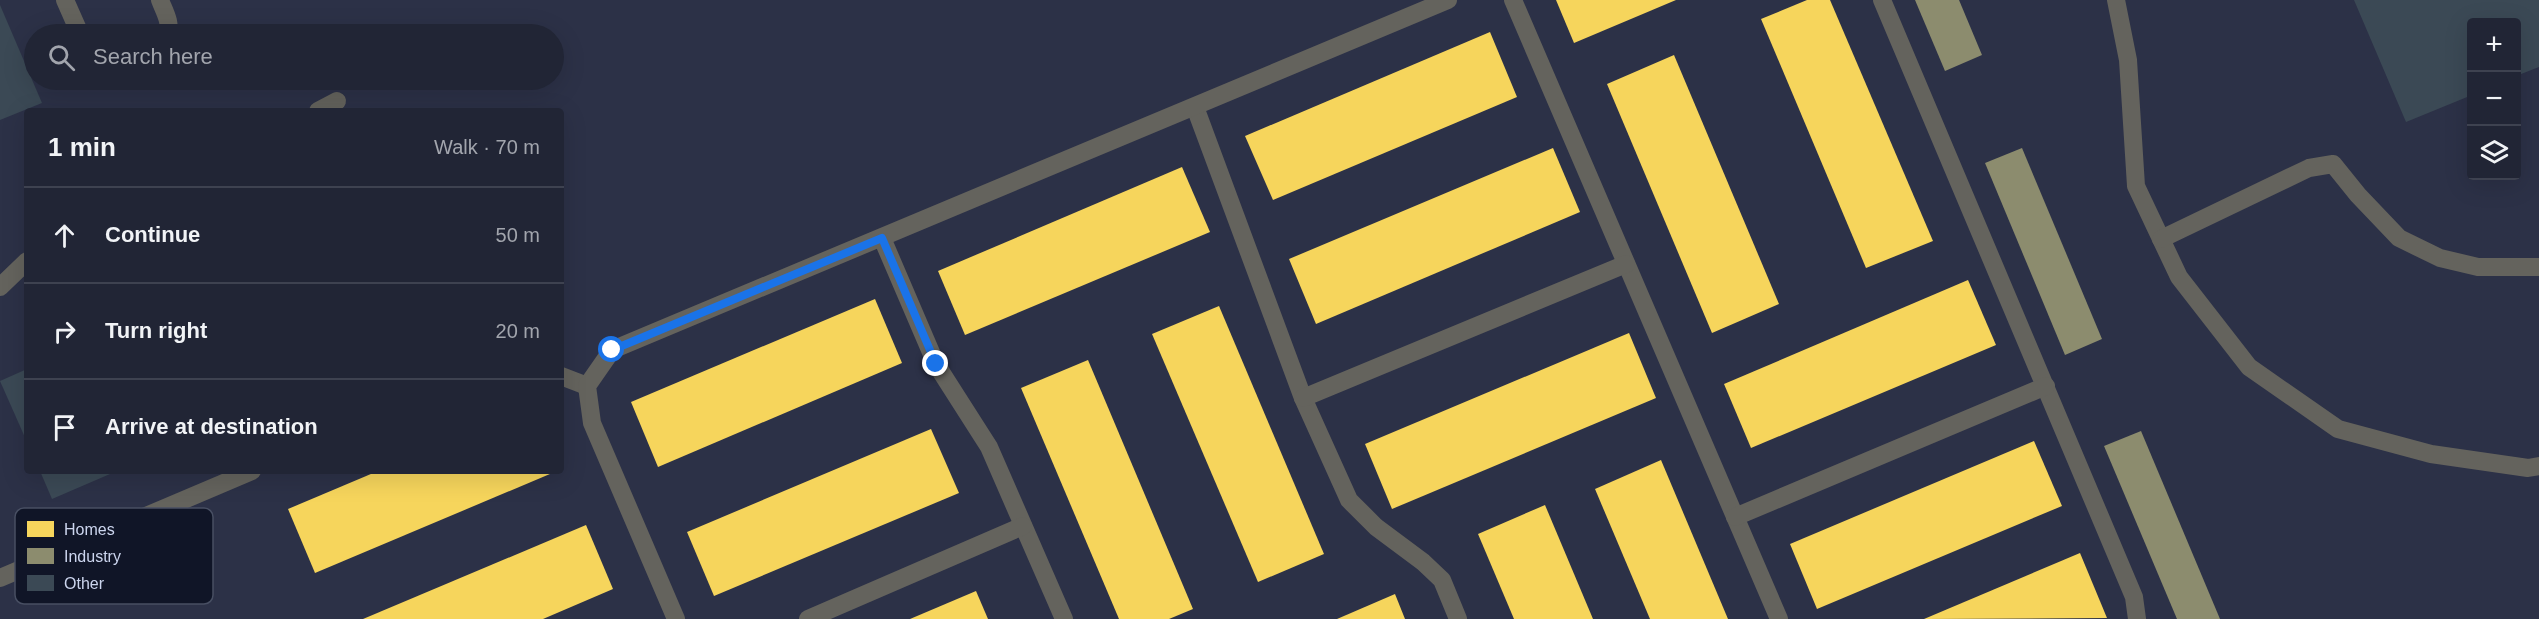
<!DOCTYPE html>
<meta charset="utf-8">
<style>
:root{--surface:#212535;--page:#2d3141;--text:#f1f3f6;--muted:#a2a5ad;--line:#3e4250}
body{margin:0;font-family:Arial,sans-serif;background:var(--page);color:var(--text)}
.controls{position:absolute;right:18px;top:18px;display:grid;overflow:hidden;border-radius:6px;box-shadow:0 6px 24px #0002}
.controls button{width:54px;height:54px;display:grid;place-items:center;padding:0;border:0;border-bottom:2px solid var(--line);background:var(--surface);color:var(--text);font:30px sans-serif}
.stop{position:absolute;width:18px;height:18px;margin:-14px;border:4px solid #1a73e8;border-radius:50%;background:#fff}
.stop.end{background:#1a73e8;border-color:#fff;box-shadow:0 2px 6px #0008}
.list{margin:0;padding:0;list-style:none}
h2{display:flex;justify-content:space-between;align-items:center;height:78px;margin:0;padding:0 24px;font-size:26px}
h2 small{font-size:20px;font-weight:400;color:var(--muted)}
.list li{display:grid;grid-template-columns:39px 1fr auto;gap:18px;align-items:center;box-sizing:border-box;height:96px;padding:0 24px;border-top:2px solid var(--line)}
.list b{display:block;font-size:22px;white-space:nowrap}
.list em{font-size:20px;font-style:normal;color:var(--muted)}
.icon{flex:none;width:33px;height:33px;fill:none;stroke:currentColor;stroke-width:2;stroke-linecap:round;stroke-linejoin:round}
.map{position:relative;flex:none;width:2539px;height:619px;overflow:hidden}
.search{position:absolute;background:var(--surface);box-shadow:0 6px 24px #0002;left:24px;top:24px;width:540px;height:66px;display:flex;align-items:center;gap:15px;box-sizing:border-box;padding:0 21px;border-radius:33px;color:var(--muted);font-size:22px}
.panel{position:absolute;background:var(--surface);box-shadow:0 6px 24px #0002;left:24px;top:108px;width:540px;height:366px;border-radius:6px}
.map>svg:first-child{display:block}
.homes{fill:#f6d55c}
.industry{fill:#8c8c6e}
.building{fill:#3b4955}
.lines{fill:none;stroke-linecap:round;stroke-linejoin:round}
.service{stroke:#64635d;stroke-width:18}
.route{stroke:#1a73e8;stroke-width:8}
.key{fill:#101527;stroke:#484f63;stroke-width:1.5}
.key-label{font-size:16px;fill:#ccd5ee}
</style>
<div class="map">
<svg width="2539" height="619" viewBox="0 0 2539 619">
<rect width="100%" height="100%" fill="#2c3147"/>
<g class="homes">
<polygon points="1556,0 1676,0 1574,43"/>
<polygon points="1807,0 1830,0 1933,241 1866,268 1761,19"/>
<polygon points="1490,32 1517,97 1273,200 1245,136"/>
<polygon points="1674,55 1779,304 1712,333 1607,84"/>
<polygon points="1553,148 1580,212 1316,324 1289,259"/>
<polygon points="1182,167 1210,232 965,335 938,271"/>
<polygon points="1968,280 1996,345 1751,448 1724,384"/>
<polygon points="875,299 902,363 658,467 631,402"/>
<polygon points="1219,306 1324,554 1258,582 1152,334"/>
<polygon points="1629,333 1656,398 1392,509 1365,444"/>
<polygon points="1088,360 1193,609 1169,619 1119,619 1021,388"/>
<polygon points="931,429 959,493 714,596 687,532"/>
<polygon points="2034,441 2062,506 1817,609 1790,544"/>
<polygon points="1661,460 1728,619 1650,619 1595,489"/>
<polygon points="378,471 557,471 315,573 288,509"/>
<polygon points="1545,505 1593,619 1514,619 1478,534"/>
<polygon points="586,525 613,589 543,619 363,619"/>
<polygon points="2080,553 2107,618 1924,619"/>
<polygon points="976,591 988,619 910,619"/>
<polygon points="1395,594 1405,619 1337,619"/>
</g>
<g class="industry">
<polygon points="1915,0 1959,0 1982,55 1945,71"/>
<polygon points="2022,148 2102,339 2065,355 1985,163"/>
<polygon points="2141,431 2220,619 2177,619 2104,446"/>
</g>
<g class="building">
<polygon points="2354,0 2539,0 2539,67 2516,76 2516,22 2472,22 2472,95 2406,122"/>
<polygon points="0,5 42,103 0,120"/>
<polygon points="27,369 27,442 0,381"/>
<polygon points="40,471 117,471 52,499"/>
</g>
<g class="lines">
<g class="service">
<polyline points="65,0 80,34"/>
<path d="M160 0C164 11 172 23 167 34"/>
<polyline points="1513,0 1779,619"/>
<polyline points="1882,0 2134,597 2137,619"/>
<polyline points="2116,0 2128,60 2136,186 2179,277 2249,367 2338,429 2431,454 2528,468 2539,466"/>
<polyline points="1195,107 1303,398 1349,500 1376,527 1423,562 1442,580 1458,619"/>
<polyline points="318,111 337,101"/>
<polyline points="882,238 936,364 989,447 1064,619"/>
<polyline points="2161,239 2309,168 2333,164 2358,195 2399,238 2440,258 2478,267 2539,267"/>
<polyline points="0,287 27,261"/>
<polyline points="561,376 587,386"/>
<polyline points="1303,398 1626,264"/>
<polyline points="1735,517 2046,386"/>
<polyline points="0,578 252,471"/>
<polyline points="676,619 592,423 587,386 612,350 1448,0"/>
<polyline points="808,619 1023,526"/>
</g>
</g>
<g class="lines">
<polyline class="route" points="612,350 882,238 936,364"/>
</g>
<rect x="15" y="508" width="198" height="96" rx="9" class="key"/>
<rect x="27" y="521" width="27" height="16" fill="#f6d55c"/>
<rect x="27" y="548" width="27" height="16" fill="#8c8c6e"/>
<rect x="27" y="575" width="27" height="16" fill="#3b4955"/>
<g class="key-label">
<text x="64" y="535">Homes</text>
<text x="64" y="562">Industry</text>
<text x="64" y="589">Other</text>
</g>
</svg>
<div class="controls">
<button>+</button>
<button>−</button>
<button><svg class="icon" aria-label="layers" viewBox="0 0 24 24"><path d="M12 4l9 5-9 5-9-5zM3 14l9 5 9-5"/></svg></button>
</div>
<div class="stop" style="left:612px;top:350px"></div>
<div class="stop end" style="left:936px;top:364px"></div>
<div class="search"><svg class="icon" aria-label="search" viewBox="0 0 24 24"><circle cx="10" cy="10" r="6"/><path d="M15 15l6 6"/></svg>Search here</div>
<section class="panel">
<h2>1 min<small>Walk · 70 m</small></h2>
<ul class="list">
<li><svg class="icon" aria-label="ahead" viewBox="0 0 24 24"><path d="M12 20V5M6 11l6-6 6 6"/></svg><div><b>Continue</b></div><em>50 m</em></li>
<li><svg class="icon" aria-label="right" viewBox="0 0 24 24"><path d="M7 20v-9h11M14 6l5 5-5 5"/></svg><div><b>Turn right</b></div><em>20 m</em></li>
<li><svg class="icon" aria-label="arrive" viewBox="0 0 24 24"><path d="M6 21V4h12l-3 4 3 4H6"/></svg><div><b>Arrive at destination</b></div></li>
</ul>
</section>
</div>
